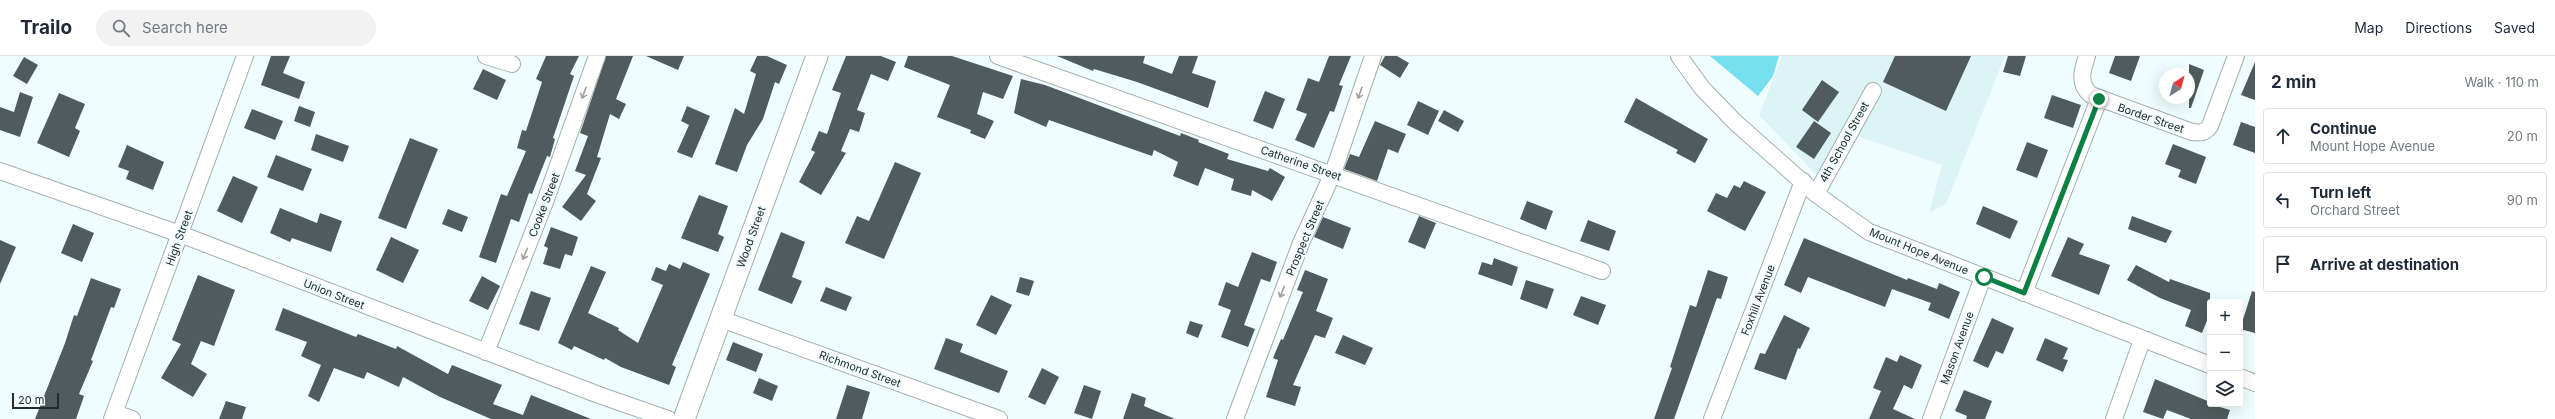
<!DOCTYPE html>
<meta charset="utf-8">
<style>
:root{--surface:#fff;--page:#f2f2f3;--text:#1f2937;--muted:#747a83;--line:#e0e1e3}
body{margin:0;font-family:Inter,sans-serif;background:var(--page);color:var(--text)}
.controls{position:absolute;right:12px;bottom:12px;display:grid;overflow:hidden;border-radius:4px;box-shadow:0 4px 16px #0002}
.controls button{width:36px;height:36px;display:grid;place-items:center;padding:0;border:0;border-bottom:1px solid var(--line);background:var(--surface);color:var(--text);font:20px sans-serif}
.compass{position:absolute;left:2159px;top:12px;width:36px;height:36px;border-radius:50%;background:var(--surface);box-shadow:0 4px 16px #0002;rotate:36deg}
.scale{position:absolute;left:12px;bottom:10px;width:47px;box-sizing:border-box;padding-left:4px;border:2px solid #252a2b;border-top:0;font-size:11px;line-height:14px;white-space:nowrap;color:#252a2b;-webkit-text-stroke:3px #f0fdff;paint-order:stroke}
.stop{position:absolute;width:12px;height:12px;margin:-9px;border:3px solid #0b8043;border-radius:50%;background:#fff}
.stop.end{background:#0b8043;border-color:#fff;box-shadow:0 1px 4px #0008}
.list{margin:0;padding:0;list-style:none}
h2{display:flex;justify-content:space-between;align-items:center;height:52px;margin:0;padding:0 16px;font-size:17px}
h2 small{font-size:13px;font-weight:400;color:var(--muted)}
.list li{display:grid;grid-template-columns:26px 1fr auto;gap:12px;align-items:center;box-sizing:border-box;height:56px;margin:0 8px 8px;padding:0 8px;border:1px solid var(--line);border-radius:4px}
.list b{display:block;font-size:15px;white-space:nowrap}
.list p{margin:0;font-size:13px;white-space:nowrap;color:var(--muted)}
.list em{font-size:13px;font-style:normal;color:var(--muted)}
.icon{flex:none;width:22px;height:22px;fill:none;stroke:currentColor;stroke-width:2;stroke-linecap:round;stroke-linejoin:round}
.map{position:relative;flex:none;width:2255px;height:363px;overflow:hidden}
header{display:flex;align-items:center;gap:24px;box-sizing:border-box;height:56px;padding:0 20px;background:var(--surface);border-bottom:1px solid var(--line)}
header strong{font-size:19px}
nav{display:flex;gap:22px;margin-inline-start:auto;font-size:14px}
.search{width:280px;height:36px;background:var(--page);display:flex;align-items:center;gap:10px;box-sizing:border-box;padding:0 14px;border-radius:22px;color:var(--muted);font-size:15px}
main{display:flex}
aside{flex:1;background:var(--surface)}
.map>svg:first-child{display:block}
.built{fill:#ddf4f7}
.green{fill:#76e0ef}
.building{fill:#4f5b5c}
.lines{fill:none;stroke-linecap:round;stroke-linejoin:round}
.minor-casing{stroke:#a2afb1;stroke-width:18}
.major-casing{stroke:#a2afb1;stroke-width:23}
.minor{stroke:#fff;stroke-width:16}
.major{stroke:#fff;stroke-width:21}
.oneway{stroke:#9d9fa0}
.route{stroke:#0b8043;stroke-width:5}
.labels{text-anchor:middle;stroke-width:4;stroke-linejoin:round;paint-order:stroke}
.street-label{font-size:11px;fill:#252a2b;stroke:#f0fdff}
</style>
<header>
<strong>Trailo</strong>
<div class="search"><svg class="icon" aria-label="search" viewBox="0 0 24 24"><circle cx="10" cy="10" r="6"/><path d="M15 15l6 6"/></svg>Search here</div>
<nav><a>Map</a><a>Directions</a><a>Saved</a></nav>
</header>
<main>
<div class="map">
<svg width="2255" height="363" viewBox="0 0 2255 363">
<rect width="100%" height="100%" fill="#f0fdff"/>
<polygon class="built" points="1782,0 2005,0 1946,148 1929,157 1942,109 1857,80 1827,130 1759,59"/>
<polygon class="green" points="1710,0 1779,0 1773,20 1758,40"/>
<g class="building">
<polygon points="271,0 290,0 283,17 305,26 299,43 261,29"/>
<polygon points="546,0 579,0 570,18 574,20 553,82 555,83 550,101 547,100 532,138 529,137 519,166 511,163 496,207 479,201 501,138 507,140 526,95 517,92 522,74 526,75 542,26 536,23"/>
<polygon points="606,0 633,0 616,43 626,48 619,63 610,58 597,101 601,102 587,138 596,145 581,165 562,151 586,119 575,115 588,80 580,77"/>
<polygon points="646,0 684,0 678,14"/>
<polygon points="757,0 767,0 787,9 779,28 775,26 763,63 747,89 737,116 715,108 735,52 744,58 756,18 750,15"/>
<polygon points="846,0 881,0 896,6 888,25 871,18 857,54 865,57 859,76 850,73 841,95 846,97 821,139 799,126 815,96 811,94 819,75 827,78 841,37 832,34"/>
<polygon points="908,0 952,0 1013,20 1003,43 983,36 977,58 994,65 985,83 970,77 971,74 937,61 950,29 904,11"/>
<polygon points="1057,0 1145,0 1143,7 1172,18 1179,0 1198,0 1192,17 1216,25 1208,52 1137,26 1094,13 1093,15"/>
<polygon points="1329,0 1351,0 1339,29 1343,30 1334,56 1330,55 1314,92 1295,84 1307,58 1296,54 1308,22 1319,26"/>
<polygon points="1385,0 1397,0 1409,7 1400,22 1380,9"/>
<polygon points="1895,0 1971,0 1946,55 1883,26"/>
<polygon points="2008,0 2026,0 2020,20 2003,16"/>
<polygon points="2115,0 2140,0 2131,25 2109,17"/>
<polygon points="24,1 38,9 27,28 13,20"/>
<polygon points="2255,6 2255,44 2241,39"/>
<polygon points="2189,8 2204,14 2191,52 2189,52"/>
<polygon points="483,13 506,24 497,44 473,33"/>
<polygon points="1021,23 1045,29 1180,80 1181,77 1199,84 1198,86 1229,98 1227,103 1268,115 1270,112 1285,121 1272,145 1252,134 1251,140 1231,134 1234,123 1205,112 1198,130 1173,120 1178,106 1154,94 1152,100 1049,64 1046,71 1014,57"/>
<polygon points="1822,24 1839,36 1818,66 1802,54"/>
<polygon points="1265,35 1285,43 1273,73 1253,65"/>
<polygon points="20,36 33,41 20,81 0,74 0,51 14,56"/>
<polygon points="59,37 85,48 75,72 80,75 69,101 37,87"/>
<polygon points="2052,39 2081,49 2073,72 2044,62"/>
<polygon points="1636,42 1708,83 1695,107 1676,97 1678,94 1624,66"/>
<polygon points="1418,45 1439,55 1428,79 1407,69"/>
<polygon points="299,50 315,56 310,71 294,65"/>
<polygon points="687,50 710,60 692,102 677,96 689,69 681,65"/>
<polygon points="252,53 283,65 275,84 244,72"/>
<polygon points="1444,54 1464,65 1458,76 1438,65"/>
<polygon points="1375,65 1406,78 1398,97 1388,93 1377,125 1344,113 1350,98 1359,101"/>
<polygon points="1814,65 1831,77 1814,103 1796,91"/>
<polygon points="2241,66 2255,71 2255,97 2233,89"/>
<polygon points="316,78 349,90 343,106 311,94"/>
<polygon points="410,82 438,93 406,173 378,162"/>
<polygon points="2027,86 2048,94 2037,122 2016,114"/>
<polygon points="2173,88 2206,101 2196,128 2178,121 2181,114 2165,108"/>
<polygon points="127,89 164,106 153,134 126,123 129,115 118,111"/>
<polygon points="276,99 312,113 303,135 267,121"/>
<polygon points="895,106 921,117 884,203 845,187 857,160 869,165"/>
<polygon points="233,120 258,131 242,167 217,155"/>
<polygon points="1744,125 1766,136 1745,175 1707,155 1716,137 1727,142 1734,129 1740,132"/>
<polygon points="699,139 728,150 718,178 724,181 718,196 681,182"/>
<polygon points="1527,145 1553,155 1546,174 1520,163"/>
<polygon points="1983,150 2018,165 2010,183 1976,168"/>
<polygon points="280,152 317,167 320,157 342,165 331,196 292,182 290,186 270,177"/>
<polygon points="448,153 468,161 462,176 442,168"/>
<polygon points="1419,160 1436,167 1425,193 1408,186"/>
<polygon points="2132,160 2172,175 2166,187 2128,173"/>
<polygon points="1323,161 1351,172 1343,193 1314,181"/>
<polygon points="1588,164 1616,175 1609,195 1580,185"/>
<polygon points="73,168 94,177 82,206 61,197"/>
<polygon points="551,171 578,181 572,200 565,198 560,213 543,208 548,192 544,190"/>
<polygon points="781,176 805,186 792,221 802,225 792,248 758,234"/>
<polygon points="391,181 419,194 403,227 376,214"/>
<polygon points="2068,181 2084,188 2079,198 2110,209 2099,239 2051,220"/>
<polygon points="1804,182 1907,224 1908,222 1937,233 1939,227 1960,236 1949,263 1928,254 1931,247 1892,233 1885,251 1808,221 1801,237 1784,229"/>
<polygon points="0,184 16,191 0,228"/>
<polygon points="1252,196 1277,206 1270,226 1261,223 1244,269 1255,273 1248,291 1221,281 1231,254 1218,249 1226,226 1238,231"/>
<polygon points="1494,202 1518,211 1512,230 1478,218 1482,206 1492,209"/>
<polygon points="683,206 710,218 672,309 676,311 669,329 621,311 605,302 604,304 574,290 572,294 558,287 591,210 606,216 588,257 619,272 618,274 638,287 663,229 651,224 656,211 666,215 669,208 680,213"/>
<polygon points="2136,209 2169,226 2170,223 2210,237 2210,257 2202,277 2185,270 2191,254 2160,242 2127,224"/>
<polygon points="1305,214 1328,223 1316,255 1333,262 1325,282 1315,279 1293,329 1301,331 1295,350 1266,341 1278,304 1273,302 1281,283 1283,284 1303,236 1297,234"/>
<polygon points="1708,214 1728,221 1721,243 1717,242 1674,363 1654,363 1672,312 1670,311 1690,249 1696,251"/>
<polygon points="198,219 235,234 214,290 201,285 191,308 207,318 193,341 161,322 181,288 172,284"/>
<polygon points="482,220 500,230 488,254 469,245"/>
<polygon points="1020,221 1034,225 1029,240 1016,236"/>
<polygon points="91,222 121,233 114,252 111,251 91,304 93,305 79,338 84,340 76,363 35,363 65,287 74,259 77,260"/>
<polygon points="1526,224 1554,233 1547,253 1520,243"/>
<polygon points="826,231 852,241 846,255 820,245"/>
<polygon points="531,235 551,242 539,275 519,268"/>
<polygon points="2252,235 2255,236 2255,277 2240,273"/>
<polygon points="991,239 1012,249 996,279 976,269"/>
<polygon points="1581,240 1606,249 1598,269 1573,259"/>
<polygon points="283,252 356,281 358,278 396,293 397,290 448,318 452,309 502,329 493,348 523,359 531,339 591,363 491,363 440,341 403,321 399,331 367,316 364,323 334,312 319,346 308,340 321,309 301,300 307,286 275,274"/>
<polygon points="1784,259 1810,272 1800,293 1798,292 1786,324 1754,313 1760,297 1765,298"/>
<polygon points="1992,262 2014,272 2003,298 1996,295 1988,312 1973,305"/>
<polygon points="1190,265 1203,269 1198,282 1186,277"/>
<polygon points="1343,279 1373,292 1365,309 1335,297"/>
<polygon points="946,282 963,288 960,296 1008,315 999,337 934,313"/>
<polygon points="2045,282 2068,292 2063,303 2068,304 2063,316 2036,304"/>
<polygon points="733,286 763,298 756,316 726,304"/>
<polygon points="1900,299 1922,309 1912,333 1904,329 1893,353 1915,363 1869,363 1881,335 1873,332 1886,301 1897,306"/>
<polygon points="1042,312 1059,321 1045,349 1028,341"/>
<polygon points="759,322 778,330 772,345 753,337"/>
<polygon points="2155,323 2210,346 2210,348 2230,354 2227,363 2191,363 2167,354 2163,363 2143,356"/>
<polygon points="847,329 870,336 862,363 836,363"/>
<polygon points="1084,329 1101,335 1092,363 1074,357"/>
<polygon points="1964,334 1992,345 1985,363 1966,363 1967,360 1955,355"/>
<polygon points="1132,337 1146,342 1144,350 1175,363 1123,363"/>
<polygon points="226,345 246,351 242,363 219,363"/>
</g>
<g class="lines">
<g class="minor-casing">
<g id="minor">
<polyline points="486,0 512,8"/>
<polyline points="998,0 1602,215"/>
<polyline points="1679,0 1702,32 1735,66 1816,138 1869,176 2210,309"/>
<path d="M2087 0C2082 15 2078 28 2091 39L2192 76C2201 77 2205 77 2210 70L2236 0"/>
<polyline points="0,115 180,178 599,339 668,363"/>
<polyline points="1816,138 1873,35"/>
<polyline points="2024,237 2099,43"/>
<polyline points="721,263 999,363"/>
<polyline points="486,296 545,146 597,0"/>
<polyline points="2240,321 2255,327"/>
<polyline points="115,357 132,363"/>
<polyline points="112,363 245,0"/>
<polyline points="1235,363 1301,187 1333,117 1373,0"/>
<polyline points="1712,363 1803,125"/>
<polyline points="1931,363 1983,221"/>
<polyline points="2114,363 2142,284"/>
</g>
</g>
<g class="major-casing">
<polyline id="major" points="684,363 817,0"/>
</g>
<use href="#minor" class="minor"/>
<use href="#major" class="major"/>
</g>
<defs><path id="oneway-shaft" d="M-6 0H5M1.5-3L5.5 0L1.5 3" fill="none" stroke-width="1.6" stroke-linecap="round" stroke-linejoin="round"/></defs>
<g class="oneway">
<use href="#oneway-shaft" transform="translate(584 37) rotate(110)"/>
<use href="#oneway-shaft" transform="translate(1360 37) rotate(109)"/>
<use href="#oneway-shaft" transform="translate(525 198) rotate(112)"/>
<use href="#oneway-shaft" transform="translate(1282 236) rotate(111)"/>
</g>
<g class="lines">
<polyline class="route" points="1984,221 2024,237 2099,43"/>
</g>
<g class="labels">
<g class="street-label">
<text transform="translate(2151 62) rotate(19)" y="4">Border Street</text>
<text transform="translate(1844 86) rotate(-61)" y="4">4th School Street</text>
<text transform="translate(1301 107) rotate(19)" y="4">Catherine Street</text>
<text transform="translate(544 149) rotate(-69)" y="4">Cooke Street</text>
<text transform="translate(751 181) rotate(-70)" y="4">Wood Street</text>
<text transform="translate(179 182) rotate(-70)" y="4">High Street</text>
<text transform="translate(1305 182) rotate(-67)" y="4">Prospect Street</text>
<text transform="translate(1919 195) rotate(22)" y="4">Mount Hope Avenue</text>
<text transform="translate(334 238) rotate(21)" y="4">Union Street</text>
<text transform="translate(1758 244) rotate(-69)" y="4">Foxhill Avenue</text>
<text transform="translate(1957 292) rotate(-70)" y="4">Mason Avenue</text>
<text transform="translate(860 313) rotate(20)" y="4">Richmond Street</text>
</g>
</g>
</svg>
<div class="controls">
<button>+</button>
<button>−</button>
<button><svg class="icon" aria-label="layers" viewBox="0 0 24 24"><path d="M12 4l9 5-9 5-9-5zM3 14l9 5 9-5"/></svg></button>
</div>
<svg class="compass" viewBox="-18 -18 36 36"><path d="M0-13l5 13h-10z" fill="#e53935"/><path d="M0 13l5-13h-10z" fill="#747a83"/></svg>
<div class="scale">20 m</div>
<div class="stop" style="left:1984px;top:221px"></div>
<div class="stop end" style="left:2099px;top:43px"></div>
</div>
<aside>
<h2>2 min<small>Walk · 110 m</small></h2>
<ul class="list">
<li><svg class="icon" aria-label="ahead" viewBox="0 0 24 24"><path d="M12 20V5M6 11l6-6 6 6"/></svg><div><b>Continue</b><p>Mount Hope Avenue</p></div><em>20 m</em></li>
<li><svg class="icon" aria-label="left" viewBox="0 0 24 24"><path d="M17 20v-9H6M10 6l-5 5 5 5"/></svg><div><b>Turn left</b><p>Orchard Street</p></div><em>90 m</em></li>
<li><svg class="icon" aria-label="arrive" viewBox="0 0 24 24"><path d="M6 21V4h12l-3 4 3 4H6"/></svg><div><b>Arrive at destination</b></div></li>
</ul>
</aside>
</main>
